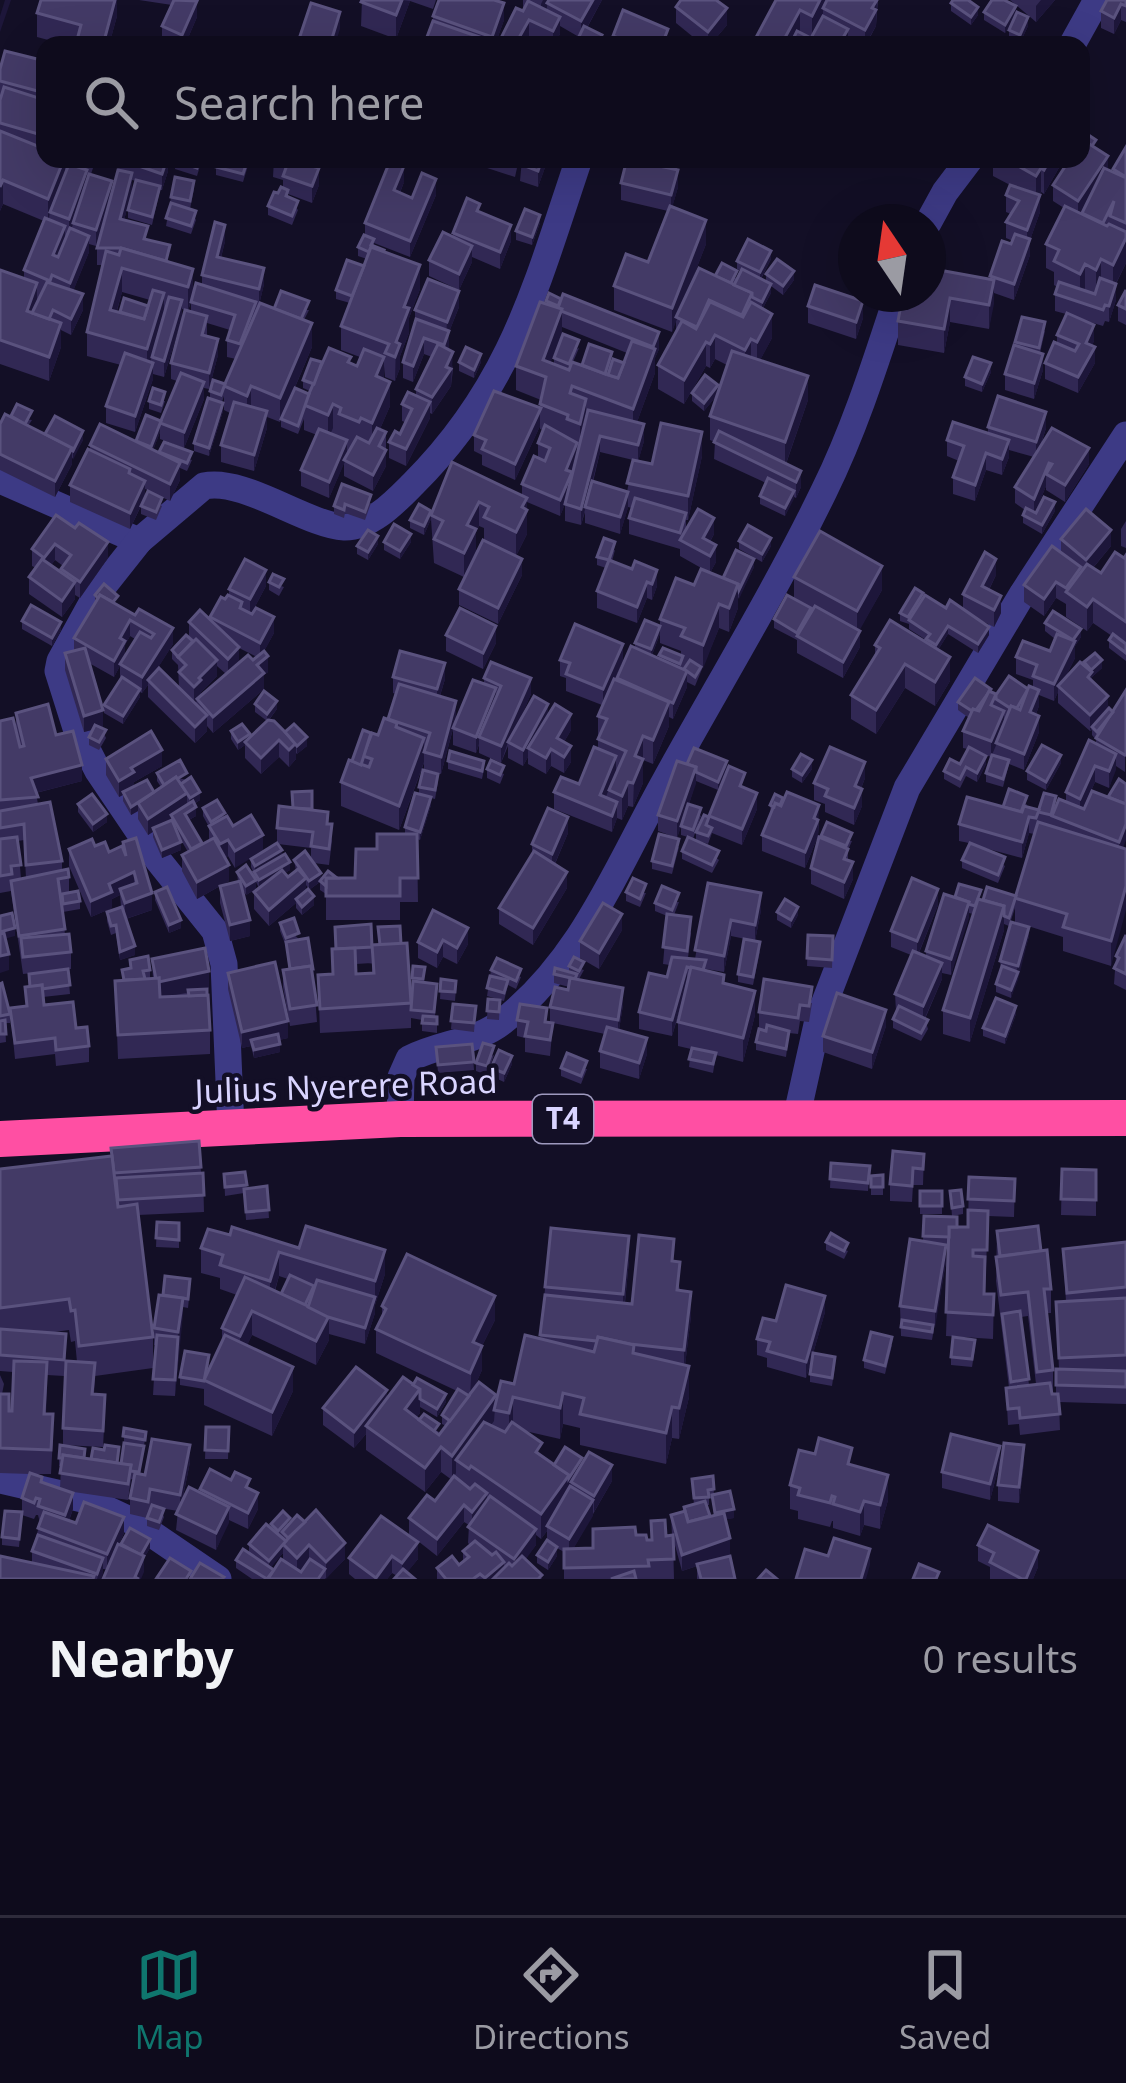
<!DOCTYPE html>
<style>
:root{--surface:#0e0b1c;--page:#1c1929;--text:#f1f3f6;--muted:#9b9ba3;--line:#2e2b3b;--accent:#0f766e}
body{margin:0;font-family:"Noto Sans",sans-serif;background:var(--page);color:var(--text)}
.compass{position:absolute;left:838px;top:204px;width:108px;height:108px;border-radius:50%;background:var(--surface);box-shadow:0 12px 48px #0002;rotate:347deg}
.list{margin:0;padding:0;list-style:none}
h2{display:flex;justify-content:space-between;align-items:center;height:156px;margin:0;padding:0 48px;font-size:51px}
h2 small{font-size:39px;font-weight:400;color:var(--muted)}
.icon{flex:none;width:66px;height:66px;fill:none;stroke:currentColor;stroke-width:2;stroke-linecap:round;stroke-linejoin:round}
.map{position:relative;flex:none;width:1126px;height:1579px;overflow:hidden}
.search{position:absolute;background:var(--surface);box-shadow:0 12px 48px #0002;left:36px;right:36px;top:36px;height:132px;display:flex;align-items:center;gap:30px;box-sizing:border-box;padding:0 42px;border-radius:24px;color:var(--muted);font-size:45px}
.sheet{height:336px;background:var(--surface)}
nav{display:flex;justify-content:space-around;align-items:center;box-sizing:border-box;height:168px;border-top:3px solid var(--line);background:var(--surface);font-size:33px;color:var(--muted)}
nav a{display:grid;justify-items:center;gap:6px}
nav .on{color:var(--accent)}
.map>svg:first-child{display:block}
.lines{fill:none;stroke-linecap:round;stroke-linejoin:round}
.street{stroke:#3d3a85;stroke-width:27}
.highway{stroke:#ff4fa3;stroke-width:36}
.wall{fill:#312854;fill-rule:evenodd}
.shaded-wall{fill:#1d163a}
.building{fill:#433a66;stroke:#5a527e;stroke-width:3}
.labels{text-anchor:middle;stroke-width:9;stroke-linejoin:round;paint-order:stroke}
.shield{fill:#130f26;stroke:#9e99be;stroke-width:3}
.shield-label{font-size:30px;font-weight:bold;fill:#d9d4ff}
.street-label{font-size:33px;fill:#d9d4ff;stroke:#130f26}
</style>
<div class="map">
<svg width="1126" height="1579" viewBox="0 0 1126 1579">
<rect width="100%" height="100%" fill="#130f26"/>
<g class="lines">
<g class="street">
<polyline points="1072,45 1097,0"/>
<polyline points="928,223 945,192 970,159"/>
<polyline points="0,480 139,541"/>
<path d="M400 1119 401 1077 409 1059C439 1043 475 1043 502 1022 582 960 618 865 665 781 718 685 776 590 824 491 855 428 876 361 898 294"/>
<polyline points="796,1119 818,1020 907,788 1023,593 1126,435"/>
<path d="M231 1128 224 964 215 931 158 860 98 771 76 728 58 671 60 661 97 594 139 541 204 486C243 477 306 525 344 527 371 528 396 501 413 484 512 385 536 286 579 159"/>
<polyline points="0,1480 87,1500 136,1523 218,1579"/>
</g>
<polyline class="highway" points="0,1139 400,1119 1126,1118"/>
</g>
<g class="wall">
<polygon points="117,0 117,16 109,45 67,45 37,37 37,13"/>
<polygon points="139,0 195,0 197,17 185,45 167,45 162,43 162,26 172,5"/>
<polygon points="362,0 436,0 433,9 410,1 396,39 361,26"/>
<polygon points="523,0 602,0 587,28 602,45 575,45 579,37 560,26 560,34 554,45 547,45 529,36 525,45 501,45 501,38 523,11"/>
<polygon points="776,0 878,0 876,26 866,45 848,37 848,45 752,45"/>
<polygon points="1010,0 1055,0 1036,22"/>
<polygon points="1126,0 1126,22 1121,20 1114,34 1101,28 1101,11"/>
<polygon points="951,3 978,15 971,25 951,11"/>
<polygon points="676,7 727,25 710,45 703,45 676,23"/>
<polygon points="984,12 1016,15 1005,33 984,20"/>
<polygon points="433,16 504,20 495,45 424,45 433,21"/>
<polygon points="1028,26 1020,43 1009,38 1009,30"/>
<polygon points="613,36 668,45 613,45"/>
<path d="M45 61V159H96L91 174 112 192 118 171V159H173L171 166 168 165V171L162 190H160L152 225 128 218V210L136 181 132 180V190L124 220 148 239 170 262 193 293 202 285V275L225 241 221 258 264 284 259 305 274 309 309 310 304 320 312 347 285 411 309 394 310 391 303 388V380L322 362 351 363 357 366 360 357 341 350V326L350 303 336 299V290L364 266 367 259 358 256V247L365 236V223L404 182 400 193 412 198 436 195 410 257 374 243V246L384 252 420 289 409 318V333L400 356V368L395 381 385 377 384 366V379L390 406 380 429 386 432V466L373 491 344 476V463L329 498 301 486V470L317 435 304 430V419L298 434 281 427V419L280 422 267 417V428L254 471 221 462V445L230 413 224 410V396L222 402 223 411 209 456 194 451V443L210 399V391L225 384 236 359 227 357V340L230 330 207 323V336L218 355 209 389 204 388V399L184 448 160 439V432L153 450 192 460 187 471 180 468V480L170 501 145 489V496L162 506 156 520 141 514V506L130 529 70 502V485L90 450V445L136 442 161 421 177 381 171 379V363L191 312V302L188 311 182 309V317L164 377 153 374V379L135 432 106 423V406L121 365 87 356V332L103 265H97V248L103 225 96 246 89 244V252L73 291 83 310 71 335 61 330V347L49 381 0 364V270L24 278V270L44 221 3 204 0 211V69ZM122 292 150 300 148 306 117 311Z"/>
<polygon points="1126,147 1126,263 1116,284 1116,300 1109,322 1105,321 1103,326 1080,319 1094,341 1092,345 1095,363 1078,393 1045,379 1045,363 1057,343 1057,335 1066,314 1055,311 1055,294 1057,287 1054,285 1054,272 1046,268 1046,244 1064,208 1053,201 1053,185 1096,148 1108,170 1113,172"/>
<polygon points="176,159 202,159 197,176 175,169"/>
<polygon points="250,159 243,182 216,175 216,167"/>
<polygon points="274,159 316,159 319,185 312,203 288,194 288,198 298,210 292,225 268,215 268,206 283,188 283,180 273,177"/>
<polygon points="478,159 519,159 515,177 478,165"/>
<polygon points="522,159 548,159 538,187 520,181"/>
<polygon points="642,159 680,159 676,170 678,187 672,207 706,244 683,303 715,276 737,278 741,271 737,269 737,261 771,259 761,279 766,282 766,274 794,280 783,295 771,286 771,293 763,308 772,338 760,360 808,400 786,464 801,487 796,498 794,497 785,516 760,504 760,496 766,483 714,459 715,442 710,440 710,416 717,395 704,411 692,401 692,393 718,392 727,365 715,359 710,368 706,366 684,404 658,389 658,365 676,332 676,320 672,332 614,310 614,286 648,262 668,211 621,200 621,183 668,168"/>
<polygon points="993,159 1064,159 1044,194 1041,192 1039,195 1040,212 1030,240 1030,255 1014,300 994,293 989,329 950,322 944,353 898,345 898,321 990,279 990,276 1011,244 1013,241 1006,238 1006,222 1011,214 1006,212 1006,195 1010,185 993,176"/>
<polygon points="194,189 190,209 196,220 191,234 166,226 171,197"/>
<polygon points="480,212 511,241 500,269 472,257 472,262 459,290 429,276 429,260 453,236 453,233"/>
<polygon points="540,223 532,245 516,240 516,231"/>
<polygon points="1126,290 1126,325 1118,321 1118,305"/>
<path d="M546 301 659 349 655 358V373L637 422 644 441 638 461 652 464 702 456 688 520H686V529L714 534 710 542 716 562 710 573 680 556V549L629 534V518L632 508 628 507 620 534 585 523V512L581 525 565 521V504L560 516 527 502V534L516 556 522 575 498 624 459 605V589L484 540V528L479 526 476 532V553L464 577 434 563 431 519 424 535 410 528V520L431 515 452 462 522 496V484L538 458V443L543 430 540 429V426L515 480 482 465V455L474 451V435L540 408 541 400 516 390V366ZM562 327 627 353 624 363 612 360 582 365 573 362 579 348 554 358V364L550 363 562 333ZM600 452 633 460 627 492 593 482Z"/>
<polygon points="808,306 863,318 856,339 808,323"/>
<polygon points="459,307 449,332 448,350 453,369 451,386 432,414 430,413 430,418 406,466 389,458 389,442 400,434 405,422 402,421 402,404 416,396 416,389 432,357 424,354 413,382 403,378 403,362 415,322 415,310"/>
<polygon points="1045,331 1040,353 1043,370 1034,399 1005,390 1005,374 1015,342"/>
<polygon points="459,362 481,362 474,378 459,371"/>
<polygon points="991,372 982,392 965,386 965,377"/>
<polygon points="149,401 165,401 161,413 149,409"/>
<polygon points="11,417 32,420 28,426 45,434 83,440 72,459 72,464 55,497 0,470 0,424"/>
<polygon points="988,427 1046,428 1040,448 1089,464 1065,502 1046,490 1046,486 1035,513 1055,511 1042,534 1023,523 1023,515 1025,510 1015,503 1015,487 1034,457 1009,450 1009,457 1002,475 986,470 975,501 953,494 953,477 959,461 947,456 947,440 988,434"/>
<polygon points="371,503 365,520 345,513 344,518 334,514 334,506"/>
<path d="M56 515 108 558 80 598 75 595V599L62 617 29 594V577L36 568 32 566V549ZM55 560 63 566 61 572 51 565Z"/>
<polygon points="1126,521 1126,548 1121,546 1121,529"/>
<polygon points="1061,539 1111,546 1093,568 1101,573 1126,555 1126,661 1109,648 1109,640 1112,636 1093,623 1087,631 1066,617 1066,604 1056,598 1044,616 1024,602 1024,585 1061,552"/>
<polygon points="739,541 771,546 762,562 739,549"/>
<polygon points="384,542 411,542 400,559 384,550"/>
<polygon points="378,544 368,560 357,554 357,546"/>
<polygon points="615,550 612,561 657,586 652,600 647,598 637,623 597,608 597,591 606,568 597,565 597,557"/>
<path d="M754 567 738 599V608L729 632 719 628 695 686 687 682V687L673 719 669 717V726L653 764 643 760V783L633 807 628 806 622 820 617 818 612 832 554 809V792L579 784 598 748V716L602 705 566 691V678L560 676V660H623L615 679 617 680 635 648V643L660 626V619L694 585ZM660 634V643L681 651V655H659V658L652 655Z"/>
<polygon points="996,575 989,590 1001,613 994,627 972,616 989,635 978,653 948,634 938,650 950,681 935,706 905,688 876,734 851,719 851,695 875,656 875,645 926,642 926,640 909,629 909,624 900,621 900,613 923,599 946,608 963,609 963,594"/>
<polygon points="794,577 882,590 859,630 860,647 843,678 797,653 797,640 774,628 774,619 794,599"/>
<polygon points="269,582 284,587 279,596 269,590"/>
<path d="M266 586 251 614 274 633 264 651 268 672 264 675V689L213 733 207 726V731L195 743 148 697V685L142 693 140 692V697L123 724 104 713V705L120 679V666L114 677 89 663 103 727H101L106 738 99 750 89 745V737L92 730 84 732 65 670V653L74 651V638L95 604V595L118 604 173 644 155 672 179 688 178 665 172 659V650L189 637V622L210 620V617L229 596V589ZM130 636 135 639 125 655V645ZM239 648 257 657 253 660 239 662ZM217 666 226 674 201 695V692L217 676Z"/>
<polygon points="22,621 61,630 52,646 22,629"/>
<polygon points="1045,623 1081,637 1075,646 1075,658 1064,680 1084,666 1084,662 1102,668 1092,677 1092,682 1108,709 1113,712 1126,690 1125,772 1116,766 1109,788 1095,782 1083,809 1084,809 1092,791 1123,848 1111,966 1063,951 1063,937 1015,922 1015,908 1009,926 1004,924 1004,930 970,1042 943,1034 943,1010 973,914 969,913 951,975 942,973 942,979 925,1019 928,1029 921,1041 893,1028 893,1019 896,1011 895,994 911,955 891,947 891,931 938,905 919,953 926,956 926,951 955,897 981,899 1015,896 1034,834 1029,833 1022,858 977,846 1005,866 998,883 962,868 962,860 969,843 959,841 959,824 1003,807 1027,804 1026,806 1039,810 1066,802 1066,792 1096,744 1096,740 1092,735 1092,730 1090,731 1058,703 1058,692 1054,701 1039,695 1039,706 1036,714 1039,732 1024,770 1009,764 1003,787 986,782 986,773 991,757 983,754 986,764 977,782 966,776 960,788 944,779 944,771 960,764 968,749 963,748 963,731 969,718 958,710 958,702 991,692 996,694 1033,687 1033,680 1016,674 1016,657 1050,651 1055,639 1045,631"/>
<polygon points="446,635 496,643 483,669 446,651"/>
<polygon points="393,677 445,679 440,696 456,717 454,726 484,684 484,678 531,694 517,725 548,715 571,730 564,742 571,762 564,773 551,766 546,774 528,764 528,757 523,766 508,758 508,746 501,763 479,753 479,745 476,753 453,745 453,729 441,774 424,769 424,763 399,830 341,806 341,782 352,761 378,735 388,719 396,694 393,693"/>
<polygon points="255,704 277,709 269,720 307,746 297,754 296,753 296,759 289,767 279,757 261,774 245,758 245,745 238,750 231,739 231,731 250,738 267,721 255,712"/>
<path d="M16 713 56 735 82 781 36 793 38 804 62 861V870L69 877V893L80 901V909L63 912 62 895H60L65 934 71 952V969H68L70 994 43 997 44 1005 76 1028 89 1046V1062L56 1066 55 1054 15 1059 10 1008 26 1006 25 987H29V974L53 971 23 974 11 891 0 893V721L16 729ZM24 840 26 878 21 879 18 841Z"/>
<polygon points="106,759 162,766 134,782 134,787 154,792 161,787 157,781 157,773 187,780 200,800 194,804 196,816 189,820 202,844 209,840 209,827 203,816 203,808 225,817 233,826 251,815 235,868 228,856 225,858 229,881 197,899 182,871 182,855 188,852 181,840 181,850 162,858 153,837 153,832 148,835 138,819 138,811 131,815 123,801 123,795 119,797 106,775"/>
<polygon points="448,761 484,769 482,779 448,769"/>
<polygon points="1061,763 1046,790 1027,780 1027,771"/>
<polygon points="687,764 727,769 718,790 696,781 689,804 701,816 693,839 719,860 712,873 682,859 682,851 688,837 681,835 681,826 687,808 677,838 658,831 658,815"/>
<polygon points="487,769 504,774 500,784 487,778"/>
<polygon points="792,769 812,769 802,783 792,777"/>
<polygon points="865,778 861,789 862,806 854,825 825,812 825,804 814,800 814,783"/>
<path d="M438 782 435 799 431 798V805L420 840 417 839 418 902H400V920H326V894L320 890V882L309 890 306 885V891L314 905 302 915 296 908V903L269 926 254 909V892L259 888 256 882V889L246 895 242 888 250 936 230 941 220 903V886L238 882 237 872 254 878V874L251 867V859L277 843V828L312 810 328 824 332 841 329 865 314 863 321 879 355 878 377 849 405 834V827L419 794V787ZM278 844 311 848V858L294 860 296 871 288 877 285 873 290 870Z"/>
<polygon points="745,788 757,809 742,845 712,833 708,844 696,840 696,832 709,817"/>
<polygon points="78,804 107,822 93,832 78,812"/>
<polygon points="770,805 819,821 818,836 805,868 762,851 762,835 771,814"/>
<polygon points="568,833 555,864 567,888 533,945 499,924 499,908 532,854 532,844"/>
<polygon points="821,836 852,841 848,850 848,860 853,879 844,899 811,884 811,868"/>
<polygon points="123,842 152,910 126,919 135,955 120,960 116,933 111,935 107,921 107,912 121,907 120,895 112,899 112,908 91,917 69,866 69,849 95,846 109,852 123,849"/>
<polygon points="679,847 672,874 652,869 652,861"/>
<polygon points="708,883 761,910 755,941 731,936 724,972 706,969 706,971 724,983 755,1015 743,1062 716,1055 713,1073 689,1067 691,1049 678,1046 678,1022 688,983 672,1036 639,1029 639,1012 667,977 670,965 663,964 667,916 655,911 655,903 679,902 674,915 691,933 688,958 695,959"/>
<polygon points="155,892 181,928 169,933 155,900"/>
<polygon points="626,892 646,893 640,907 626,901"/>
<polygon points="433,910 468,944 457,964 443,957 437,968 418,958 418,942"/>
<polygon points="777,912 798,915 791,928 777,920"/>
<polygon points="280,923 299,939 313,969 317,1022 290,1026 283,987 283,970 289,970 286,946 280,931"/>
<polygon points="371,924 372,963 356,964 356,974 372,973 372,945 401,943 411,1003 413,966 425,967 424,983 437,984 435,1016 437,1017 437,1033 422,1031 422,1020 411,1018 411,1028 320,1033 318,975 332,974 332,949 335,949"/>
<polygon points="622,930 599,969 580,958 580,941"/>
<polygon points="808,935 833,936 832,968 807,966"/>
<polygon points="1126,935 1126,990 1114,984 1116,956"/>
<polygon points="1029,936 1011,998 996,992 996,984 1001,969 1000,961"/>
<polygon points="760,951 753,985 738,982 738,974"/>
<polygon points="152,959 209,988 202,989 210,1030 210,1054 118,1059 115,981 122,980 122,970 130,968 130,960 150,970 150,978 153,979"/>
<polygon points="569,966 584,970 579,979 577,979 623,1005 619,1030 647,1054 639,1079 600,1068 600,1051 605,1034 553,1023 550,1056 525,1052 525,1038 517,1036 517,1020 550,1023 550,1007 568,990 569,987 554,983 554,974 569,972"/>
<polygon points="491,970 521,977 516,989 508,985 504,1001 500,1000 499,1020 487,1019 488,999 497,999 487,996"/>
<polygon points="228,973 288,1038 279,1040 280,1052 254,1058 251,1046 242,1048 228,989"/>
<polygon points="441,979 456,989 455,1001 440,999"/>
<polygon points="0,984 10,1014 10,1023 5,1023 6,1042 0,1043"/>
<polygon points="812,1003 809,1022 800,1021 798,1034 789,1033 786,1057 756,1050 756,1042 766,1030 759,1028 759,1012"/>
<polygon points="453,1004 476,1006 474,1032 451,1029"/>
<polygon points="1016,1014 1005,1044 983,1036 983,1028"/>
<polygon points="886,1026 872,1069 823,1052 823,1036"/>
<polygon points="472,1044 474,1070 438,1073 436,1047"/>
<polygon points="494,1055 487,1075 476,1071 476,1063"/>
<polygon points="512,1064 504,1082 491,1076 491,1068"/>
<polygon points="561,1068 587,1069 581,1084 561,1076"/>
<polygon points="199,1141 201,1173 203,1173 204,1212 138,1215 153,1337 153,1368 95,1376 94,1394 105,1411 103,1447 63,1445 63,1428 77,1362 75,1341 71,1342 69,1330 47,1333 66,1351 64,1376 47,1375 46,1414 53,1438 51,1474 32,1474 42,1482 60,1489 61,1466 59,1466 59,1458 91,1459 119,1455 118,1463 121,1464 124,1445 124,1428 146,1432 140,1474 145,1475 190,1462 182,1502 200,1493 200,1489 250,1489 258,1509 248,1529 229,1520 216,1550 176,1530 178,1511 160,1508 164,1517 159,1530 147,1526 147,1518 130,1514 130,1498 134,1480 131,1479 128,1500 67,1491 73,1509 69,1521 124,1533 119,1544 150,1548 144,1558 144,1572 103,1569 101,1579 0,1579 32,1563 32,1551 40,1523 38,1515 36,1515 34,1519 22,1515 19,1547 2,1545 2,1537 22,1512 22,1498 30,1474 0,1473 0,1375 4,1384 2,1394 9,1411 12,1411 13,1372 0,1371 0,1169 111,1156"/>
<polygon points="924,1154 923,1185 913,1185 912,1202 890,1201 890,1184"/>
<polygon points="831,1163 870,1166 868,1191 830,1188"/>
<polygon points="1062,1169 1096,1170 1096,1216 1061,1215"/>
<polygon points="245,1172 247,1189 267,1186 269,1218 246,1220 244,1193 225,1196 224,1174"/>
<polygon points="883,1175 883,1195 871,1195 871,1176"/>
<polygon points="969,1177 1015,1179 1014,1217 988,1216 985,1294 994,1294 993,1339 946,1336 949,1245 942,1245 946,1262 932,1340 901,1336 900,1306 923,1241 924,1216 957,1227 968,1227"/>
<rect x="920" y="1191" width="22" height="23"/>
<polygon points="950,1191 963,1206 963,1214 952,1216"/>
<polygon points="157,1222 179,1223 179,1248 156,1247"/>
<path d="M551 1228 629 1260 625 1303 632 1304 674 1261 680 1291 691 1316 685 1365 689 1397 679 1439 672 1438 666 1464 580 1445V1428L563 1424 560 1439 525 1431 542 1457 554 1465 582 1464 612 1481 573 1549 593 1548 636 1535 647 1540 672 1535 671 1515 684 1511 694 1505 692 1479 713 1476 714 1495 734 1518 725 1519 730 1555 715 1560 735 1579H697V1566L682 1571 673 1538 674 1579H564V1552L557 1548V1556L548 1570 537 1563V1555L547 1541V1531L541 1539 536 1535V1545L525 1559 542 1579H437V1568L459 1565 463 1562V1551L470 1545 468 1543 469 1525 464 1522 437 1556 409 1534V1518L435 1501 452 1480 441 1472 425 1492 366 1450V1434L354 1448 323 1425V1408L387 1398 413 1385 446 1402 437 1417 420 1407V1413L416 1418 439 1432 438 1434 439 1435 446 1426 442 1424V1415L457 1391 376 1353V1329L382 1317V1306L495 1320 482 1346V1370L473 1390 496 1402 514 1384 540 1339ZM709 1498H712L714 1515 710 1516 706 1505H709Z"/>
<path d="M208 1229 385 1274 375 1305V1313L365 1344 329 1334V1340L316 1365 252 1335 247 1345 293 1391 272 1436 204 1405V1389L180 1385V1377L209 1364 207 1372 222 1342V1328L237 1295 220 1289V1278L201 1273V1248ZM279 1276 288 1279 281 1294 275 1291Z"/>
<path d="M997 1231 1041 1251 1051 1289V1313H1046L1053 1370V1394H1056V1369H1059L1056 1302H1066L1063 1249 1126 1242V1404L1059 1402 1060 1430 1020 1435 1019 1424 1008 1425 1006 1388H1009L996 1281ZM1028 1316 1036 1384 1029 1385 1021 1317Z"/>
<polygon points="826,1242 848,1251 844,1259 826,1250"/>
<polygon points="190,1288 188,1308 183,1307 175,1396 153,1395 156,1345 154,1345 154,1328 163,1295"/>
<polygon points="825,1312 806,1378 767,1367 767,1358 757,1355 757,1339 776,1321"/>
<polygon points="892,1345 885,1374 864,1368 864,1360"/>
<polygon points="975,1348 972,1367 951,1365 951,1357"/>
<polygon points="835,1365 832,1386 810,1382 810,1374"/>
<polygon points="206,1427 229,1427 228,1459 205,1459"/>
<polygon points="1000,1462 990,1500 942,1488 942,1472"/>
<polygon points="1024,1462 1019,1503 998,1501 998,1485"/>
<polygon points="852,1465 888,1500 880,1529 864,1525 860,1536 833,1528 833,1521 832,1521 830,1527 798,1519 798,1511 790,1509 790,1485"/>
<polygon points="381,1516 418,1559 407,1572 397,1576 392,1573 387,1579 355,1579 349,1574 349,1558"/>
<path d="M290 1523 345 1559 325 1579H252L236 1568V1560L249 1553V1544L271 1529V1524ZM283 1553V1560L274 1570 270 1568Z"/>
<polygon points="978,1545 1038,1567 1033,1579 990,1579 990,1567 978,1561"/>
</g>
<g class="shaded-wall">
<polygon points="5,0 11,0 0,32 0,48 0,16"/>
<polygon points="115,0 117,0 117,16 109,45 103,45"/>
<polygon points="402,0 410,1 396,39 396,15"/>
<polygon points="543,0 552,0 547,3 547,8 541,20 541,4"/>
<polygon points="593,0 602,0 581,38 581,21"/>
<polygon points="820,0 830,0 823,8 823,16 812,40 812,16"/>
<polygon points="877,0 876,26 865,45 865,30"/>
<polygon points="1041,0 1055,0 1036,22 1036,6"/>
<polygon points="197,1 197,17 185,45 182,45 182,35"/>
<polygon points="504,3 504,20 495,45 492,45 492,37"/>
<polygon points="1121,4 1121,20 1114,34 1114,18"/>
<polygon points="1016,6 1016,15 1005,33 1005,25"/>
<polygon points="978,7 978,15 971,25 971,17"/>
<polygon points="727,8 727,25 710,45 708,45 708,32"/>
<polygon points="800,10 800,34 794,45 781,45"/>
<polygon points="340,12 340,29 335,45 330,45"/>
<polygon points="560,17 560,34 553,45 553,31"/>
<polygon points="1028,17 1028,26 1020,43 1020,35"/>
<polygon points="529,20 529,36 525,45 517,45"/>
<polygon points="848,29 848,45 839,45"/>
<polygon points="1108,156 1108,172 1078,217 1078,201"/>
<polygon points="65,159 65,181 50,212 48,223 48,199"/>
<polygon points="167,159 168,171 162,190 162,174"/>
<polygon points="542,159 548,159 538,187 538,171"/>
<polygon points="1050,159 1064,159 1044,194 1044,170"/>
<polygon points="404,166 404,182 394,207 394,190"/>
<polygon points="319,168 319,185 312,203 312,186"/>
<polygon points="1041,168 1041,192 1036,200 1036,176"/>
<polygon points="87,170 87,187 69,235 69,219"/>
<polygon points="678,170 678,187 671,212 671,195"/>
<polygon points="132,173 132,190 120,235 120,219"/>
<polygon points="436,179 436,195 410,257 410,241"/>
<polygon points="3,180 3,204 0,211 0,187"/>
<polygon points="112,181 112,197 96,246 96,230"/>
<polygon points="1040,195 1040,212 1030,240 1030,255 1014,300 1014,284 1027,244 1027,230"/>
<polygon points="540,215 540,223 532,245 532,237"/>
<polygon points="706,220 706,244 672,332 672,308"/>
<polygon points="225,225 225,241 217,273 217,257"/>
<polygon points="511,225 511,241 500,269 500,252"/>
<polygon points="65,226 65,242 53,272 53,255"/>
<polygon points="89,236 89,252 70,299 70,283"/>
<polygon points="1126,238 1126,263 1113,289 1113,265"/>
<polygon points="472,246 472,262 459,290 459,274"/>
<polygon points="771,251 771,259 760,280 760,272"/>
<polygon points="1101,259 1101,283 1096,294 1096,270"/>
<polygon points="1085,264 1085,288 1080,298 1080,274"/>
<polygon points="420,265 420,289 409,318 409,333 400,356 400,368 395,381 396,342 404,307"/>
<polygon points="122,268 122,292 110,334 110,310"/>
<polygon points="264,268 264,284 259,305 259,289"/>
<polygon points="193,269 193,293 188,311 188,287"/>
<polygon points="794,271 794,280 783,295 783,286"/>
<polygon points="994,280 994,304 989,329 989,305"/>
<polygon points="37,283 37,307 34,314 27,311"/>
<polygon points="771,284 771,293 762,310 762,302"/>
<polygon points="1116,284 1116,300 1109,322 1109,306"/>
<polygon points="459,291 459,307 449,332 449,348 444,361 447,322"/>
<polygon points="164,293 164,317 147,373 147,349"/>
<polygon points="83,294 83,310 71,335 71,319"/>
<polygon points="950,298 950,322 944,353 944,329"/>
<polygon points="182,300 182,317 164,377 164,361"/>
<polygon points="863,301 863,318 856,339 856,322"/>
<polygon points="562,309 562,333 545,377 543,360"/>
<polygon points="772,314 772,338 757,366 757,342"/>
<polygon points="61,323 61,347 49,381 49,357"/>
<polygon points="312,323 312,347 280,422 280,398"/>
<polygon points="1094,325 1094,341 1086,359 1086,343"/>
<polygon points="659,332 659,349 655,358 655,373 633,433 633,409"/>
<polygon points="715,335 715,359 710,368 710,344"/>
<polygon points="424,338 424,354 413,382 413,366"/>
<polygon points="218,339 218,355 209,389 209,373"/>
<polygon points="751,339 751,363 745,375 745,350"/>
<polygon points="706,342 706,366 684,404 684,380"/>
<polygon points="1095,347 1095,363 1078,393 1078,377"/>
<polygon points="453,352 451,386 432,414 432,397"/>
<polygon points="481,354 481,362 474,378 474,370"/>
<polygon points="1043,354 1043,370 1034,399 1034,383"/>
<polygon points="384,357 384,382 376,376"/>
<polygon points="153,363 153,379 135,432 135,416"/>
<polygon points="991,363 991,372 982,392 982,384"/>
<polygon points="808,376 808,400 785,466 785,442"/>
<polygon points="204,382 204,399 184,448 184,432"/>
<polygon points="390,382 390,406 372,447 372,423"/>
<polygon points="718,385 718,394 704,411 704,403"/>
<polygon points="251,386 251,410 247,420 247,396"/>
<polygon points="586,399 586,423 580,448 580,424"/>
<polygon points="430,402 430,418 406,466 406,449"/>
<polygon points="223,403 223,411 209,456 209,448"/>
<polygon points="333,404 333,428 328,439 328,415"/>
<polygon points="540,410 540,426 515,480 515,464"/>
<polygon points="267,411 267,428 254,471 254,455"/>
<polygon points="1046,412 1046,428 1036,458 1036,442"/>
<polygon points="160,423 160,432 151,456 151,447"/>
<polygon points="644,424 644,441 638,462 638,445"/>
<polygon points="83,431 83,440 73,460 73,451"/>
<polygon points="702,432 702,456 688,520 688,496"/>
<polygon points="600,436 600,452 581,525 581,509"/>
<polygon points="347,440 347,457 329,498 329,482"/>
<polygon points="1009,440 1009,457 1002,475 1002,459"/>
<polygon points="577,443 577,460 572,472 572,488 560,516 560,500 566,470"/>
<polygon points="72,448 72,464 55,497 55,481"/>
<polygon points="1089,448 1089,464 1065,502 1065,485"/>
<polygon points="386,450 386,466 373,491 373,475"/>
<polygon points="986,453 986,470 975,501 975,485"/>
<polygon points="180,463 180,480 170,501 170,484"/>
<polygon points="1049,463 1049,475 1046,474 1046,486 1034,515 1034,499"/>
<polygon points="801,471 801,487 796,498 796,482"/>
<polygon points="145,481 145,497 130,529 130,513"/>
<polygon points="794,491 794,499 785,516 785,508"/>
<polygon points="628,492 628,508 620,534 620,517"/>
<polygon points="527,498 527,534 516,556 516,532 522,507"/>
<polygon points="479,502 479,526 476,532 476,553 464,577 464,553 467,525"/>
<polygon points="1055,502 1055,511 1042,534 1042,525"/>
<polygon points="431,511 431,519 424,535 424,526"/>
<polygon points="714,518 714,534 703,554 703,538"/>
<polygon points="1111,530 1111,546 1086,576 1086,560"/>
<polygon points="411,534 411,542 400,559 400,551"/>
<polygon points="378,536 378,544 368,560 368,552"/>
<polygon points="771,538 771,546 762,562 762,554"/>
<polygon points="108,542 108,558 80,598 80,582"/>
<polygon points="55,544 55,560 44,574 44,558"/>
<polygon points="716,545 716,562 710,573 710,556"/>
<polygon points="522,559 522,575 498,624 498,608"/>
<polygon points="754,559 754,567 739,599 739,590"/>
<polygon points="996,559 996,575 982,603 982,586"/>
<polygon points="882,566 882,590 857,635 857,611"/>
<polygon points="266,570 266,586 250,616 250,599"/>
<polygon points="657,570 657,586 652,600 652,584"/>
<polygon points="75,582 75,599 62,617 62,601"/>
<polygon points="647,582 647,598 637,623 637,607"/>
<polygon points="1056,582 1056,598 1044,616 1044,599"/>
<polygon points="738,584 738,608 729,632 729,608"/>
<polygon points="1001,596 1001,613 994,627 994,610"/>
<polygon points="1093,599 1093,623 1087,631 1087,607"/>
<polygon points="719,604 719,628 703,669 703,645"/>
<polygon points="274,617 274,633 260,659 260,643"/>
<polygon points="130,620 130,636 125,645 125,657 114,677 114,661 120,638"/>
<polygon points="61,622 61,630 52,646 52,638"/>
<polygon points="496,626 496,643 483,669 483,653"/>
<polygon points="660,626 660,634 651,657 651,649"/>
<polygon points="948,626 948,634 936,653 936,645"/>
<polygon points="989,627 989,635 978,653 978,644"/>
<polygon points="173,628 173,644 149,682 148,680 148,685 142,693 142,677"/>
<polygon points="1081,629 1081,637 1075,646 1075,658 1060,688 1058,686 1058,692 1054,701 1054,684 1072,641"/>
<polygon points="860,631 860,647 843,678 843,662"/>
<polygon points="623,644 623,660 603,706 603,689"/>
<polygon points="239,647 239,664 228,675 228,659"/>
<polygon points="268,656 268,672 264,675 264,689 213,733 213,717 257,665"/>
<polygon points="950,657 950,681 935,706 935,682"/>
<polygon points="217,660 217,676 201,692 201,697 194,704 194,687 199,678"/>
<polygon points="1102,660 1102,668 1092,677 1092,689 1088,677 1091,670"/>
<polygon points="445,663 445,679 437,705 437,689"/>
<polygon points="905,664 905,688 876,734 876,710"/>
<polygon points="687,671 687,687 673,719 673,703"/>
<polygon points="531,678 531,694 510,742 508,742 501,763 501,746"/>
<polygon points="496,688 496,705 479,737 479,744 476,753 476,737"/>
<polygon points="140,689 140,697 123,724 123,716"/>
<polygon points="1039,690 1039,706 1030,728 1030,712"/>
<polygon points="1108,696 1108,712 1090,731 1090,715"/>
<polygon points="277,701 277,709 267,722 267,714"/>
<polygon points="456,701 456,717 441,774 441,757"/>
<polygon points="669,702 669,726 653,764 653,740"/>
<polygon points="548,704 548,720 528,748 528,757 523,766 523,750"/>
<polygon points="103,710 103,727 84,732 84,716"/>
<polygon points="1004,711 1004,727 991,757 991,741"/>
<polygon points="571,714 571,730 557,754 557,738"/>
<polygon points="207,715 207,731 195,743 195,727"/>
<polygon points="1039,716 1039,732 1024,770 1024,754"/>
<polygon points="250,734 250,743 245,742 245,745 238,750 238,742"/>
<polygon points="643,736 643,783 633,807 635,756"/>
<polygon points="307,737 307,746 297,754 297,746"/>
<polygon points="424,738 424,762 399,830 399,806"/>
<polygon points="279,740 279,757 261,774 261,758"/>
<polygon points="296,743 296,759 289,767 289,750"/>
<polygon points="571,746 571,762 564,773 564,757"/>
<polygon points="551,749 551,766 546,774 546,758"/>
<polygon points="162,750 162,766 134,782 134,789 119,797 119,781 131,768"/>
<polygon points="1116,754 1116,770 1109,788 1109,771"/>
<polygon points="1061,755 1061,763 1046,790 1046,782"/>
<polygon points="616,756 616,772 600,811 600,795"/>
<polygon points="986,756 986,764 977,782 977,773"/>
<polygon points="812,760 812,769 802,783 802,775"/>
<polygon points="727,761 727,769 718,790 718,782"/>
<polygon points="865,762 865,778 855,803 855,786"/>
<polygon points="82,765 82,781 31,794 31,778"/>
<polygon points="1095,766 1095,782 1080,815 1080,799"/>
<polygon points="696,767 696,784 677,838 677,821"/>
<polygon points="628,782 628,806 622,820 622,796"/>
<polygon points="862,789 862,806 854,825 854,808"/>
<polygon points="200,792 200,800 190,806 190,798"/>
<polygon points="187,793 187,809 171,815 171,820 148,835 148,819"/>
<polygon points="757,793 757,809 742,845 742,829"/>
<polygon points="431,797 431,805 420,840 420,832"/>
<polygon points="617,802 617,818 612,832 612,816"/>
<polygon points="138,803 138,811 131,815 131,807"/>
<polygon points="819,805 818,836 805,868 805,852"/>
<polygon points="196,807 196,816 185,822 185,814"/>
<polygon points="107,814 107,822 93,832 93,824"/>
<polygon points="568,817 568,833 552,870 552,854"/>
<polygon points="1029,817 1029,833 1022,858 1022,842"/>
<polygon points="1126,824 1126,840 1119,859 1119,842"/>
<polygon points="263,835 263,851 235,868 235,851"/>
<polygon points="228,840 228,856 220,860 220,844"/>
<polygon points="181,842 181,850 162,858 162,850"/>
<polygon points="282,850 282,858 255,875 255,866"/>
<polygon points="290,862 290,870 259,888 259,880"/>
<polygon points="853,862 853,879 844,899 844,882"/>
<polygon points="229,865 229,881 197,899 197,882"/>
<polygon points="134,872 134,889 120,889 120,895 112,899 112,908 91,917 91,901 109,884"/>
<polygon points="567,872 567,888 533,945 533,928"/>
<polygon points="321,873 321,881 309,890 309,881"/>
<polygon points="306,878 306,895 296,899 296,903 269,926 269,910"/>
<polygon points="256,880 256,889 246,895 246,886"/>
<polygon points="1126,886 1126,910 1111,966 1111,941"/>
<polygon points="938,889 938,905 917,957 917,941"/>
<polygon points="152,893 152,910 125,919 125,903"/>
<polygon points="761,893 761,910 755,941 755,925"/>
<polygon points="314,896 314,905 302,915 302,907"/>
<polygon points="969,902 969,918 951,975 951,959"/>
<polygon points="1004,906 1004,930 970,1042 970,1018"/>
<polygon points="798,907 798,915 791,928 791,920"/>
<polygon points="622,914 622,930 599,969 599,953"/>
<polygon points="181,920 181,928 169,933 169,925"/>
<polygon points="250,920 250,936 230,941 230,925"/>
<polygon points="731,920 731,936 724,972 724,956"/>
<polygon points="1029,927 1029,936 1018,980 1011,998 1011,990"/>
<polygon points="15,928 15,936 0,940 0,932"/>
<polygon points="468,928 468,944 457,964 457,948"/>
<polygon points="443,940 443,957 437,968 437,952"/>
<polygon points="135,946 135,955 120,960 120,952"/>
<polygon points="9,954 9,970 0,973 0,956"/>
<polygon points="942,963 942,979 923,1022 923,1006"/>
<polygon points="687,967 687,983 672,1036 672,1020"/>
<polygon points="209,971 209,988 157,999 157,982"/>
<polygon points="623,988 623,1005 618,1036 618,1020"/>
<polygon points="755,991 755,1015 743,1062 743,1038"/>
<polygon points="1016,1006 1016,1014 1005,1044 1005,1036"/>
<polygon points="886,1010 886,1026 872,1069 872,1052"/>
<polygon points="288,1021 288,1038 253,1046 251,1040 251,1046 242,1048 242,1032"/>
<polygon points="647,1038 647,1054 639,1079 639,1063"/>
<polygon points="280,1044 280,1052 254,1058 254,1050"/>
<polygon points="512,1056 512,1064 504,1082 504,1073"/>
<polygon points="629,1236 629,1260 623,1318 623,1294"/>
<polygon points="946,1245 946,1262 935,1328 935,1311"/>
<polygon points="385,1250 385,1274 375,1305 375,1281"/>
<polygon points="279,1252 279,1276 270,1305 270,1281"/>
<polygon points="691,1292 691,1316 684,1374 684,1350"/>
<polygon points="495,1296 495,1320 482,1346 482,1370 470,1397 473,1342"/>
<polygon points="825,1296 825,1312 806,1378 806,1362"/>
<polygon points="375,1297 375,1313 365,1344 365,1328"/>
<polygon points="183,1298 183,1315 175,1396 178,1332"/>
<polygon points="252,1311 252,1335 240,1360 240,1336"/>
<polygon points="329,1316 329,1340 316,1365 316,1341"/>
<polygon points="689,1366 689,1397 679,1439 679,1408"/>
<polygon points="293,1367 293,1391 272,1436 272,1412"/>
<polygon points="420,1389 420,1413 405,1434 405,1409"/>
<polygon points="387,1390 387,1407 366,1426 366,1434 354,1448 354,1432"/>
<polygon points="563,1393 563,1424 560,1439 560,1408"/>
<polygon points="446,1394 446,1402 437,1417 437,1409"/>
<polygon points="496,1395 494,1421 463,1465 456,1460 456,1473 452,1480 452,1456"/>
<polygon points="513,1397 513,1428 509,1444 509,1413"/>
<polygon points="672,1407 672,1438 666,1464 666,1433"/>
<polygon points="190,1445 190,1462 180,1511 180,1495"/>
<polygon points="1024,1445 1024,1462 1019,1503 1019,1487"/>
<polygon points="1000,1446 1000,1462 990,1500 990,1484"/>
<polygon points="441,1447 441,1472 425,1492 425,1468"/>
<polygon points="582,1458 582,1466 569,1487 569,1499 547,1526 547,1531 541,1539 541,1514"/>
<polygon points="612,1465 612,1481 594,1512 594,1496"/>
<polygon points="888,1475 888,1500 880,1529 880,1505"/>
<polygon points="73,1493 73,1509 65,1531 65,1515"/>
<polygon points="258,1493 258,1509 248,1529 248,1513"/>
<polygon points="487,1493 487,1510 472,1528 472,1512"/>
<polygon points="593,1500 593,1516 569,1556 569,1539"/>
<polygon points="864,1501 864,1525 860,1536 860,1512"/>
<polygon points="464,1505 464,1522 437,1556 437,1539"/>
<polygon points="229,1507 229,1523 216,1550 216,1533"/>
<polygon points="734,1509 734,1518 715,1521 715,1513"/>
<polygon points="124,1517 124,1533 107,1570 107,1554"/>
<polygon points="536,1529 536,1545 514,1576 514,1559"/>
<polygon points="730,1538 730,1555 682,1571 682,1555"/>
<polygon points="150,1539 150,1548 144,1558 144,1572 141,1579 135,1579 141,1555"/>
<polygon points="418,1542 418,1559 402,1579 402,1563"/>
<polygon points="345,1543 345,1559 326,1579 326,1562"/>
<polygon points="283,1545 283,1553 269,1570 269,1561"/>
<polygon points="309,1545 309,1562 297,1574 297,1558"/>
<polygon points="557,1547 557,1556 548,1570 548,1562"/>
<polygon points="870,1549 870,1565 866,1579 861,1579"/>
<polygon points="1038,1551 1038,1567 1033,1579 1026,1579"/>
<polygon points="392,1556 392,1573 387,1579 376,1579"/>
<polygon points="103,1558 103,1574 101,1579 97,1579"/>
<polygon points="504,1562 504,1578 485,1579 485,1578"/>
</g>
<g class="building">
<polygon points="41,0 115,0 103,45 77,40 81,25 37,13"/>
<polygon points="174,0 197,1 182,35 162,26"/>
<polygon points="362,0 402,0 396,15 361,2"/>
<polygon points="439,0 494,0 504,3 492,37 433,16"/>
<polygon points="549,0 593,0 581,21 547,3"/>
<polygon points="681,0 716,0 727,8 708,32 676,7"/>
<polygon points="776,0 820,0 812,16 800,10 781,45 752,45"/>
<polygon points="827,0 877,0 872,8 876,10 865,30 823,8"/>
<polygon points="953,0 968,0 978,7 971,17 951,3"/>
<polygon points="992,0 1004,0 1016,6 1005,25 984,12"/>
<polygon points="1107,0 1126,0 1126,6 1121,4 1114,18 1101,11"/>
<polygon points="528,1 560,17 553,31 529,20 515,45 501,38 516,8 523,11"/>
<polygon points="311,3 340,12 330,45 297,45"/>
<polygon points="623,10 668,29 662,45 635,45 613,36"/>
<polygon points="1017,12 1028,17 1020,35 1009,30"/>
<polygon points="823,16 848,29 839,45 790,45 797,31 811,38"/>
<polygon points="433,21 488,40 486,45 424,45"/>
<polygon points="584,26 602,35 597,45 575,45"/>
<polygon points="5,51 45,61 45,93 0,81 0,69"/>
<polygon points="4,87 45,100 45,136 0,123 0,100"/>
<polygon points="1081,130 1096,140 1092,146 1083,140 1081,143"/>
<polygon points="0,131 45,149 45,159 64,159 48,199 3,180 0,187"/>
<polygon points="1083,140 1108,156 1078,201 1053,185 1070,159 1081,159"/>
<polygon points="1126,147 1126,177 1113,169"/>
<polygon points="119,159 167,159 162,174"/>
<polygon points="176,159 200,159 197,168 175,160"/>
<polygon points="219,159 248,159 243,174 216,167"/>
<polygon points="274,159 315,159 312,166 319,168 312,186 283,176 287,165 273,161"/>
<polygon points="522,159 542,159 538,171 520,164"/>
<polygon points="627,159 678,170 671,195 621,183"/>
<polygon points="1006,159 1050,159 1044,170 1041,168 1036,176"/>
<polygon points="390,161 404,166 394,190 412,198 422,173 436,179 410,241 365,223"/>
<polygon points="69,164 87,170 69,219 50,212"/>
<polygon points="1104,168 1126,178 1126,223 1110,216 1114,201 1103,223 1082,213"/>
<polygon points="118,170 132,173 120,219 148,226 144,239 170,245 166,261 121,248 97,248"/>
<polygon points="89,174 112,181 96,230 73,223"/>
<polygon points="175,177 194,181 190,201 171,197"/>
<polygon points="136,180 160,186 152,217 128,210"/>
<polygon points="1010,185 1040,195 1027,230 1006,222 1019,201 1006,195"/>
<polygon points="281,187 288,190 286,196 298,201 292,216 268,206 274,192 278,193"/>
<polygon points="467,198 480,204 477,211 511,225 500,252 453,233"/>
<polygon points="171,203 196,211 191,226 166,218"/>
<polygon points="670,206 706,220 672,308 614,286 626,254 648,262"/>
<polygon points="1065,206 1107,226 1109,224 1126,232 1126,238 1113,265 1101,259 1096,270 1085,264 1080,274 1054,261 1059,250 1046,244"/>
<polygon points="525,209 540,215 532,237 516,231"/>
<polygon points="45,218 65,226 53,255 58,257 70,228 89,236 70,283 52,275 50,281 24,270"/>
<polygon points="215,222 225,225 217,257 264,268 259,289 202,275"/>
<polygon points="443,232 472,246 459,274 429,260"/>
<polygon points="1015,234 1030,239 1014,284 990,276 1002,241 1011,244"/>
<polygon points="364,235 374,239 371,245 384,250 383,252 371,247 369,252 358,247"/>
<polygon points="748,239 771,251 760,272 737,261"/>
<polygon points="371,247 420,265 404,307 409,308 396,342 400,344 395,357 385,353 389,344 341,326"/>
<polygon points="121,248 193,269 188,287 122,268 110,310 144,319 153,290 164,293 147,349 87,332 106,251 119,255"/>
<polygon points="777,259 794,271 783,286 766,274"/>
<polygon points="347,260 364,266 352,296 336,290"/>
<polygon points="722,263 737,271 731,283 715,276"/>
<polygon points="699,268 752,293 742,315 709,300 697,327 676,317"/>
<polygon points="928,268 994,280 989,305 950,298 944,329 898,321 903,294 928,294"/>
<polygon points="742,269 771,284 762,302 752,297 752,293 734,285"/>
<polygon points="0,270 37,283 27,311 61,323 49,357 0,340"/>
<polygon points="1100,278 1116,284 1109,306 1105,305 1103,310 1055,294 1059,282 1095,294"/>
<polygon points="428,279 459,291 447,322 415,310"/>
<polygon points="47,282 83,294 71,319 53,310 49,319 32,313"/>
<polygon points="196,283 256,302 240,344 227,340 235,315 191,302"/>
<polygon points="815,285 863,301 856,322 808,306"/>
<polygon points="1126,290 1126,309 1118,305"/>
<polygon points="281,291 309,301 301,319 274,309"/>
<polygon points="549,293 561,299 558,306 546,301"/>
<polygon points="563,294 659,332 653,347 561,311 558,308"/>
<polygon points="169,297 182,300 164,361 152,357"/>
<polygon points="124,298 148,306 144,319 120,312"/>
<polygon points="540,302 562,309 543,360 569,370 572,362 618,378 632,341 655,349 633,409 572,386 570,393 586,399 580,424 567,419 568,415 540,404 546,377 516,366"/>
<polygon points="710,302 743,317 751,302 772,314 757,342 751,339 745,350 715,335 710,344 706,342 684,380 658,365 682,321 696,329"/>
<polygon points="260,303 312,323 280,398 251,386 247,396 224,386"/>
<polygon points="185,310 207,316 202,335 218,339 209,373 171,363"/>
<polygon points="1067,313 1094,325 1086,343 1095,347 1078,377 1045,363 1054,342 1075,351 1079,344 1057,335"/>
<polygon points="1022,317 1045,322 1039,348 1015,342"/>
<polygon points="416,319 449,331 444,345 424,338 413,366 403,362"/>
<polygon points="563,334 579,340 569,364 554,358"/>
<polygon points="438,344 453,352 446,367 451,369 432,397 416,389"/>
<polygon points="589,344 612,352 605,374 582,365"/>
<polygon points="1014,345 1043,354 1034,383 1005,374"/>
<polygon points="466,347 481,354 474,370 459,362"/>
<polygon points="329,348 351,357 348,362 357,366 364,349 384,357 376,376 390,382 372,423 361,418 359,422 339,414 341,408 333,404 328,415 304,405"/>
<polygon points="732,351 808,376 785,442 710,416"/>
<polygon points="125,353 153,363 135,416 106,406"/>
<polygon points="973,357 991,363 982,384 965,377"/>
<polygon points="311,359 322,362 314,384 303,380"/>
<polygon points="613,359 624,363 618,378 608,375"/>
<polygon points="181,373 204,382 184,432 160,423"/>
<polygon points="705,375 718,385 704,403 692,393"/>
<polygon points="213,380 225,384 221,395 210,391"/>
<polygon points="153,388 165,392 161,405 149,401"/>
<polygon points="295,388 309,394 298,426 281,419"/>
<polygon points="494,391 541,408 515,464 482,449 486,440 474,435"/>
<polygon points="408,392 430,402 406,449 389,442 395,431 400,434 412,409 402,404"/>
<polygon points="998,396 1046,412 1036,442 988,427"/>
<polygon points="208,398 223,403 209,448 194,443"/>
<polygon points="234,402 267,411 254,455 221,445"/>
<polygon points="17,404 32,411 25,424 11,416"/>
<polygon points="588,410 644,424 638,445 600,436 581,509 565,504"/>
<polygon points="5,414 72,448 55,481 0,454 0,424"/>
<polygon points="146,415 161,421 151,447 136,441"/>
<polygon points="55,416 83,431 73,451 71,450 72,448 45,434"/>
<polygon points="953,422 1009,440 1002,459 986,453 975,485 953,477 964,446 947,440"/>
<polygon points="661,423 702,432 688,496 627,483 633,460 652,464"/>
<polygon points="100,424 180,463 170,484 90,445"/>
<polygon points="545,425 577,443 566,470 572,472 560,500 522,484 534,456 545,461 550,448 538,443"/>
<polygon points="377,428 386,432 379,446 386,450 373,475 344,460 357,437 369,443"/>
<polygon points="1052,428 1089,448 1065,485 1046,474 1052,464 1049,463 1034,499 1015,487"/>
<polygon points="319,429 347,440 329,482 301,470"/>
<polygon points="719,431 801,471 796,482 714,442"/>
<polygon points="164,442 192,452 187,463 159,452"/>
<polygon points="88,449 130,469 129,473 145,481 130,513 70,485"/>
<polygon points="452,462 527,498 522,507 527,510 516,532 484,517 489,507 479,502 467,525 476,529 464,553 434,539 443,521 431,515"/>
<polygon points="768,478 794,491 785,508 760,496"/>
<polygon points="592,481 628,492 620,517 585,507"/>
<polygon points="342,484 371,495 365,512 345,504 344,510 334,506"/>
<polygon points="148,491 162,498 156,512 141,506"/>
<polygon points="1044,497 1055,502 1042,525 1023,515 1026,508 1036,513"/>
<polygon points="635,498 686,513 680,533 629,518"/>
<polygon points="419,504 431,511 424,526 410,520"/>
<polygon points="698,509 714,518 703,538 716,545 710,556 680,540"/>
<polygon points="1086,509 1111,530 1086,560 1061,539"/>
<polygon points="56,515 75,528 79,523 108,542 80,582 61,569 71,555 55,544 44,558 32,549"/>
<polygon points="394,524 411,534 400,551 384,542"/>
<polygon points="748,525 771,538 762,554 739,541"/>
<polygon points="368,530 378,536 368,552 357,546"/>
<polygon points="820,531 882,566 857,611 794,577"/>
<polygon points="604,538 615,542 609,560 597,557"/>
<polygon points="483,540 522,559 498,608 459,589"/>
<polygon points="1052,546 1081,567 1066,588 1056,582 1044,599 1024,585"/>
<polygon points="736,550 754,559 739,590 738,584 723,578"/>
<polygon points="985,552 996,559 982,586 1001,596 994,610 963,594"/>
<polygon points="1115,552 1124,558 1126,555 1126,622 1093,599 1087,607 1066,592 1087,564 1101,573"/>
<polygon points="42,559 75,582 62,601 29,577"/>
<polygon points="245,559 266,570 250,599 229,589"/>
<polygon points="609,560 632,569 635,561 657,570 652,584 647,582 637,607 597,591"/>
<polygon points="701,569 738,584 729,608 719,604 703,645 681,636 685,628 660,619 676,578 694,585"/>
<polygon points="273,574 284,579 279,587 269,582"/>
<polygon points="104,584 118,596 113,602 100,595 99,599 95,595"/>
<polygon points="915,588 923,593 908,617 900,613"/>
<polygon points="100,595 135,615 139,609 173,628 142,677 120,664 140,632 151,638 154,634 130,620 120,638 125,641 114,661 74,638"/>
<polygon points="228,595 242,602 240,608 252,614 256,608 274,617 260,643 210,617 221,597 225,599"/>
<polygon points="787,595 811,608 797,633 774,619"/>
<polygon points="925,595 946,608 950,600 989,627 978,644 948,626 936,645 926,639 930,634 909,620"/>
<polygon points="31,605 61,622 52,638 22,621"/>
<polygon points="815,606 860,631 843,662 797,636"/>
<polygon points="460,608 496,626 483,653 446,635"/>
<polygon points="200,610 239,647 228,659 189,622"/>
<polygon points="1053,611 1081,629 1073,640 1045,623"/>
<polygon points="645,620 660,626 651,649 635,643"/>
<polygon points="890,620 950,657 935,682 905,664 876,710 851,695 880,648 875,645"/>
<polygon points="575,624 623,644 603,689 566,674 570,663 560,660"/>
<polygon points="1057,634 1075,641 1054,684 1033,676 1037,665 1016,657 1023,641 1050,651"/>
<polygon points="1113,634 1126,644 1126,653 1109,640"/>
<polygon points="186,635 193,641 178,657 172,650"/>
<polygon points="196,639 217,660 199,678 201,680 194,687 179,672 186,665 178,657"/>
<polygon points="631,646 687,671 673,703 617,678"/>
<polygon points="85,648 103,710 84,716 65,653"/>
<polygon points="663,648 683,656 680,664 659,655"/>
<polygon points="264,651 268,656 257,665 264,673 213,717 197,699 248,655 253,660"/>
<polygon points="400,651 445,663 437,689 393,677"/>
<polygon points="1095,653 1102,660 1091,670 1084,662"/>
<polygon points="690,660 701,667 695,677 684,669"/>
<polygon points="491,662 531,678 501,746 479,737 501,686 484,678"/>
<polygon points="1080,662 1092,672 1088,677 1108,696 1090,715 1058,686"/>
<polygon points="159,668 207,715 195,727 148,680"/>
<polygon points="1009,676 1028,689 1017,708 1011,706 1010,708 996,699 996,695"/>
<polygon points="122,677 140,689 123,716 104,705"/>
<polygon points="975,678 991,689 976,710 973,709 972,711 958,702"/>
<polygon points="614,679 669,702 653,740 643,736 635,756 643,759 633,783 628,782 622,796 609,790 626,751 598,739 607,719 598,716"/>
<polygon points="473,680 496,688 476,737 453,728"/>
<polygon points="399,684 456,701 441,757 424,752 430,733 388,719"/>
<polygon points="1029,686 1039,690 1030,712 1039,716 1024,754 996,743 1011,706 1020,710"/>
<polygon points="1126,690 1126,754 1125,755 1096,738"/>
<polygon points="264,691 277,701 267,714 255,704"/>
<polygon points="989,691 996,694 991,705 1004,711 991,741 963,731 973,709 979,711"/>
<polygon points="534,696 548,704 523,750 508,742"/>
<polygon points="48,704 56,735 73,731 82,765 31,778 38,797 0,800 0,721 13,718 20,747 24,746 16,713"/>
<polygon points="555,704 571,714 557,738 571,746 564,757 551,749 546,758 528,748"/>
<polygon points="1109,708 1113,712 1097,732 1092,727"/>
<polygon points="384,718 397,723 396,727 424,738 399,806 341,782 349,760 369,767 372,759 363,756 372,733 378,735"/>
<polygon points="268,720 274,721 296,743 289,750 279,740 261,758 245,742"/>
<polygon points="242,724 250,734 238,742 231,731"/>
<polygon points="294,724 307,737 297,746 285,732"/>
<polygon points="95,725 106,730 99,742 89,737"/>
<polygon points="363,730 371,733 361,765 352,761"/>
<polygon points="151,731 162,750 131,768 134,772 119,781 106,759"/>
<polygon points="1089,740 1116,754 1109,771 1095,766 1080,799 1066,792"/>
<polygon points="1042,745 1061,755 1046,782 1027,771"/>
<polygon points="594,747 616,756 600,795 617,802 612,816 554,792 561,777 579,784"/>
<polygon points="830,747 865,762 855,786 862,789 854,808 825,796 828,789 814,783"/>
<polygon points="969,747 986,756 977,773 966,767 960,779 944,771 950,759 960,764"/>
<polygon points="694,748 727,761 718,782 696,772 696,767 687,764"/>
<polygon points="450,751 484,761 482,771 448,761"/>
<polygon points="801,754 812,760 802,775 792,769"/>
<polygon points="992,755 1009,760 1003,779 986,773"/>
<polygon points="180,760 187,773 177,779 176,777 164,785 157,773"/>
<polygon points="491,760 504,766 500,775 487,769"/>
<polygon points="677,761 696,767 677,821 658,815"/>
<polygon points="729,766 745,773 740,786 757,793 742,829 709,816"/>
<polygon points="423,770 438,774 435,790 419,787"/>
<polygon points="176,777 187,793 148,819 138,803"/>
<polygon points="191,777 200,792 190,798 181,784"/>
<polygon points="1119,779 1126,784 1126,804 1108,797"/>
<polygon points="147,780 154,792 131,807 123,792"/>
<polygon points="1009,789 1027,796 1021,812 1003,807"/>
<polygon points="312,791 312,809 293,808 292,792"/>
<polygon points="1092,791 1126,804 1126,824 1119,842 1052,816 1059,799 1084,809"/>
<polygon points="787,792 819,805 814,818 818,820 805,852 762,835 775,803 781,806"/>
<polygon points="415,793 431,797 420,832 405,827"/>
<polygon points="1044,793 1056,796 1051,815 1038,812"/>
<polygon points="92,794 107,814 93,824 78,804"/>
<polygon points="775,794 783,798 780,805 775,803 774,807 770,805"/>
<polygon points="967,797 1022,812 1024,806 1039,810 1036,818 1029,817 1022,842 959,824"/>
<polygon points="217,800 225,813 211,822 203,808"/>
<polygon points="193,801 196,807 185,814 202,843 191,849 171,815"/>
<polygon points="50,802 62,861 26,865 24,824 0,828 0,811"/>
<polygon points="688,804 701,808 693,830 681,826"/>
<polygon points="279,806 328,812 327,824 332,824 329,849 311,846 313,832 277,828"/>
<polygon points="548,808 568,817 552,854 532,844"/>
<polygon points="251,815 263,835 235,851 228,840 220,844 209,826 227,816 233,826"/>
<polygon points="704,815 709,817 706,825 712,828 708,836 696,832"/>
<polygon points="172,820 181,842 162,850 153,828"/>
<polygon points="827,822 852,833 846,846 821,836"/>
<polygon points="1038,822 1126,849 1126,886 1111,941 1063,927 1067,914 1015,898"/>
<polygon points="377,834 417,834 418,878 400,878 400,896 326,896 326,878 355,878 356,849 377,849"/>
<polygon points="659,834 679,839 672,866 652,861"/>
<polygon points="17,837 21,865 11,866 12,874 0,876 0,839"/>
<polygon points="688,837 719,851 712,865 682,851"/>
<polygon points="819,837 848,849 844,859 853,862 844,882 811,868"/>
<polygon points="136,838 152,893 125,903 120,889 137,883 134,872 109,884 112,892 91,901 69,849 92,839 95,846 105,842 109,852 122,846 126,856 123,842"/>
<polygon points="214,838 229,865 197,882 182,855"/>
<polygon points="277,843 282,850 255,866 251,859"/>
<polygon points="970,843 1005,857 998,875 962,860"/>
<polygon points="305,851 321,873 309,881 294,860"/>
<polygon points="534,851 567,872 533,928 499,908"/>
<polygon points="285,854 290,862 259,880 254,872"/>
<polygon points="246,865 256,880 246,886 237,872"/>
<polygon points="68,869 69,877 58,879 65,929 19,936 11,881"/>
<polygon points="298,869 306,878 269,910 254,892 282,870 288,877"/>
<polygon points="328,871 337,878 326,878 326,886 320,881"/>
<polygon points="633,878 646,884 640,899 626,892"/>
<polygon points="912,878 938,889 917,941 891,931"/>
<polygon points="240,881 250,920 230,925 220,886"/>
<polygon points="708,883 761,893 755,925 731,920 724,956 695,950"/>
<polygon points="959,884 981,890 975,906 968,904 969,902 955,897"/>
<polygon points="662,886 679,893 672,910 655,903"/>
<polygon points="167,887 181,920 169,925 155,892"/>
<polygon points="987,887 1016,896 1009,918 1004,916 1004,906 983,900"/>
<polygon points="308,889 314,896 302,907 296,899"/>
<polygon points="78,891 80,901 63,904 62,894"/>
<polygon points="944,894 969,902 951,959 926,951"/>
<polygon points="785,899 798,907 791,920 777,912"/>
<polygon points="978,899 1004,906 970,1018 943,1010"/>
<polygon points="603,903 622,914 599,953 580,941"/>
<polygon points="122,907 135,946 120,952 116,925 111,926 107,912"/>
<polygon points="433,910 468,928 457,948 443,940 437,952 418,942"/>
<polygon points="12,913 15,928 0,932 0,916"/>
<polygon points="667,914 691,917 687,951 663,947"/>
<polygon points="294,918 299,933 286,938 280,923"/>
<polygon points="1011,922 1029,927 1018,966 1000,961"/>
<polygon points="371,924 372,947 336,949 335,927"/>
<polygon points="400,926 401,944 380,945 378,927"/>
<polygon points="4,933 9,954 0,956 0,934"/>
<polygon points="69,934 71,952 23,957 21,938"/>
<polygon points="808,935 833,936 832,960 807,958"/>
<polygon points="1126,935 1126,974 1114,968 1119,958 1116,956"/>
<polygon points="308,938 313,969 311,969 311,966 290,969 286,942"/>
<polygon points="744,939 760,942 753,977 738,974"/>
<polygon points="407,943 411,1003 320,1009 318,975 333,974 332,949 355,948 356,974 374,973 372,945"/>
<polygon points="205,948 209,971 159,982 159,978 156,979 152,959"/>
<polygon points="913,951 942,963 923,1006 895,994"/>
<polygon points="148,956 150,970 143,971 145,979 124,980 122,970 131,968 130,960"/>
<polygon points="574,957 584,962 579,971 569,966"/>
<polygon points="672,957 706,960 703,970 687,967 672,1020 639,1012 649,973 667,977"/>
<polygon points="497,958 521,969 516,981 491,970"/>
<polygon points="275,962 288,1021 242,1032 228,973"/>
<polygon points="311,966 317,1005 290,1009 283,970"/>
<polygon points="413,966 425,967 423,979 412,978"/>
<polygon points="1002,966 1018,972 1011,990 996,984"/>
<polygon points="691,967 724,975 723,983 755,991 743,1038 678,1022"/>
<polygon points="555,968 577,974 575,979 554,974"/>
<polygon points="68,969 70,985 42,989 42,985 30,987 29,974"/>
<polygon points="490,976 508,980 504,993 487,988"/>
<polygon points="159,978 160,997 208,995 210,1030 118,1035 115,981"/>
<polygon points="570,978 623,988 618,1020 550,1007 555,987 568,990"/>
<polygon points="441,979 456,981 455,992 440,991"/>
<polygon points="764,979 812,987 809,1006 800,1005 798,1018 759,1012"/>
<polygon points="413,981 437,984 434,1012 411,1010"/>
<polygon points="2,983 10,1014 0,1016 0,984"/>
<polygon points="42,985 44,1005 73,1002 76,1028 87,1027 89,1046 56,1050 55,1038 15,1043 10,1008 27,1006 25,987"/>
<polygon points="207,989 207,995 189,996 188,990"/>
<polygon points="837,993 886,1010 872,1052 823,1036"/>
<polygon points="996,998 1016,1006 1005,1036 983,1028"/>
<polygon points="488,999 500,1000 499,1012 487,1011"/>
<polygon points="453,1004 476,1006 474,1023 451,1021"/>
<polygon points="520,1004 547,1008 545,1022 553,1023 550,1040 525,1036 528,1022 517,1020"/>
<polygon points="899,1006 928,1020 921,1033 893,1019"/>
<polygon points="423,1016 437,1017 437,1024 422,1023"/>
<polygon points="5,1020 6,1034 0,1034 0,1021"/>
<polygon points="767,1025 789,1031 786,1049 756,1042 759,1029 766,1031"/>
<polygon points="607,1027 647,1038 639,1063 600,1051"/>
<polygon points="278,1034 280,1044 254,1050 251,1040"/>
<polygon points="483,1043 494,1046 487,1066 476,1063"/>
<polygon points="472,1044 474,1062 438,1065 436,1047"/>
<polygon points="692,1048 716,1053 713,1064 689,1059"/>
<polygon points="499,1050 512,1056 504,1073 491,1068"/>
<polygon points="567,1053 587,1061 581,1076 561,1068"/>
<polygon points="199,1141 201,1167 114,1173 111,1148"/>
<polygon points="893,1151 924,1154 923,1169 913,1168 912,1186 890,1184"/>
<polygon points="112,1156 118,1207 137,1204 153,1337 79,1346 75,1310 71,1311 69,1299 0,1308 0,1169"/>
<polygon points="831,1163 870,1166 868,1183 830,1179"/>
<polygon points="1062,1169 1096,1170 1096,1200 1061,1199"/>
<polygon points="245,1172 247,1185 225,1187 224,1174"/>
<polygon points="203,1173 204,1195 118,1200 116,1178"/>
<polygon points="883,1175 883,1187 871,1187 871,1176"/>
<polygon points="969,1177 1015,1179 1014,1201 968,1199"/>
<polygon points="267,1186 269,1210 246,1212 244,1189"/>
<polygon points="961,1190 963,1206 952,1208 950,1191"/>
<rect x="920" y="1191" width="22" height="15"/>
<polygon points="968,1210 988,1211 987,1250 973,1250 973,1256 985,1257 984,1294 994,1294 993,1315 946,1312 949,1227 968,1227"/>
<polygon points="924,1216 957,1217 957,1227 949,1227 949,1237 923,1236"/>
<polygon points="157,1222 179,1223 179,1240 156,1238"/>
<polygon points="306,1226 385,1250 375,1281 279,1252 270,1281 220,1265 223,1255 201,1248 208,1229 230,1235 232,1227 299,1248"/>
<polygon points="1038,1226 1041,1251 1000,1256 997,1231"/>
<polygon points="551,1228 629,1236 623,1294 545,1287"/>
<polygon points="831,1233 848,1243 844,1251 826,1242"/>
<polygon points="639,1235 674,1239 672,1261 680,1262 677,1290 691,1292 684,1350 630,1344 598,1337 597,1341 540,1335 545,1295 632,1304"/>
<polygon points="910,1239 946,1245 935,1311 900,1306"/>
<polygon points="1126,1242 1126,1287 1067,1293 1063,1249"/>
<polygon points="1047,1250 1051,1289 1044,1289 1053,1370 1037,1372 1028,1292 1001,1295 996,1257"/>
<polygon points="407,1254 495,1296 473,1342 482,1346 470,1373 376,1329 386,1309 382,1306"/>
<polygon points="290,1275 314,1286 305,1305 281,1294"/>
<polygon points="165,1276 190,1279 188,1299 163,1295"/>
<polygon points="245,1277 329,1316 316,1341 252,1311 240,1336 222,1328"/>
<polygon points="317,1280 375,1297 365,1328 328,1317 308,1307"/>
<polygon points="786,1285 825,1296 806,1362 767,1351 770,1342 757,1339 763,1318 776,1321"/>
<polygon points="159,1295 183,1298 178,1332 154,1328"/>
<polygon points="1126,1298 1126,1355 1059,1358 1056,1302"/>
<polygon points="1020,1311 1029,1379 1011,1382 1002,1314"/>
<polygon points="902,1320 933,1325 932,1332 901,1327"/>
<polygon points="0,1329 66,1334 64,1360 0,1355"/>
<polygon points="871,1332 892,1337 885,1366 864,1360"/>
<polygon points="157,1335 178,1337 175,1380 153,1379"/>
<polygon points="225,1335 293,1367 272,1412 204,1380"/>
<polygon points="525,1335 594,1352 598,1337 634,1345 633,1353 689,1366 679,1408 672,1407 666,1433 580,1414 584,1398 563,1393 560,1408 513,1397 509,1413 494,1410 501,1381 514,1384"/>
<polygon points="953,1337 975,1340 972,1359 951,1357"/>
<polygon points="185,1351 209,1355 204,1381 180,1377"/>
<polygon points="813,1353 835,1357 832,1378 810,1374"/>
<polygon points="14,1361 47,1362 44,1414 53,1414 51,1450 0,1448 0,1394 9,1394 9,1411 12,1411"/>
<polygon points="66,1361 95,1363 92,1394 105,1395 103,1431 63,1428"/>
<polygon points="356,1367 387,1390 354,1432 323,1408"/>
<polygon points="1056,1369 1126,1371 1126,1387 1056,1385"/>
<polygon points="403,1377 420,1389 405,1409 439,1435 479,1382 496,1395 452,1456 441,1447 425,1468 366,1426"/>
<polygon points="417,1378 446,1394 437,1409 420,1399 420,1389 413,1385"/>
<polygon points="1050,1383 1052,1394 1058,1394 1060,1414 1020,1418 1019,1408 1008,1409 1006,1388"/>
<polygon points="458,1389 469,1396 450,1421 442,1415"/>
<polygon points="424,1414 439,1424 434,1431 419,1420"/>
<polygon points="484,1422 505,1432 512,1422 542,1443 536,1452 569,1475 541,1514 471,1466 469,1469 456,1460"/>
<polygon points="206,1427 229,1427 228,1451 205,1450"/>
<polygon points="124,1428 146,1432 145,1440 123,1436"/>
<polygon points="951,1434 1000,1446 990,1484 942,1472"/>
<polygon points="819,1438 852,1448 848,1464 888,1475 880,1505 864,1501 860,1512 833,1504 835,1497 832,1496 830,1503 798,1495 800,1488 790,1485 799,1450 815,1454"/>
<polygon points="152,1439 190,1445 180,1495 150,1489 148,1502 130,1498 135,1473 145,1475"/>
<polygon points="124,1443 144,1446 139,1472 130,1471 131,1465 121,1464"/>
<polygon points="1004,1443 1024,1445 1019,1487 998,1485"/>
<polygon points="60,1445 85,1449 84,1458 63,1455 63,1458 59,1458"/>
<polygon points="105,1445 119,1447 117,1463 91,1459 93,1448 104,1450"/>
<polygon points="565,1447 582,1458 569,1478 569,1475 554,1465"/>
<polygon points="589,1452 612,1465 594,1496 571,1482"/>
<polygon points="63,1455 131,1465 128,1484 60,1473"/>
<polygon points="210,1469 231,1480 235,1472 250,1479 246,1487 258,1493 248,1513 200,1489"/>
<polygon points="30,1473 42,1477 41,1482 73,1493 65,1515 38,1506 40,1499 36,1498 34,1503 22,1498"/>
<polygon points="454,1476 470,1489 475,1484 487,1493 472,1512 464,1505 437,1539 409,1518 427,1495 435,1501"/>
<polygon points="713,1476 714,1489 708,1490 709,1497 694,1498 692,1479"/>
<polygon points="570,1486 593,1500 569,1539 547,1526"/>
<polygon points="189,1487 229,1507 216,1533 176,1514"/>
<polygon points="730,1491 734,1509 715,1513 712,1495"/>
<polygon points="490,1496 536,1529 514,1559 468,1527"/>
<polygon points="705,1501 710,1516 688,1522 684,1507"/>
<polygon points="84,1502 124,1517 107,1554 38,1528 44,1512 76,1523"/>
<polygon points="152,1505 164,1509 159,1522 147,1518"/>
<polygon points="316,1510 345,1543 326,1562 309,1545 297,1558 283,1544"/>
<polygon points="5,1511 22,1512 19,1539 2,1537"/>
<polygon points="283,1511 290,1518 278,1531 271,1524"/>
<polygon points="685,1511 688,1522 724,1513 730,1538 682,1555 671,1515"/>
<polygon points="297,1515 305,1522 288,1538 282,1532"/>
<polygon points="381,1516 418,1542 402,1563 392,1556 376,1578 349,1558"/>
<polygon points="665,1520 666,1536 673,1535 674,1559 648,1560 649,1566 564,1568 564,1549 593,1548 593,1529 635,1527 636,1535 646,1535 647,1540 652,1540 651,1521"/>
<polygon points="266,1524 286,1541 269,1561 249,1544"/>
<polygon points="988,1525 1038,1551 1026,1579 1022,1579 990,1562 994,1553 978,1545"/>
<polygon points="130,1528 150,1539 141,1555 121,1544"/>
<polygon points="38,1535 103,1558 97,1574 32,1551"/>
<polygon points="834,1538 870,1549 861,1579 796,1579 805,1549 828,1556"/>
<polygon points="547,1540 557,1547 548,1562 537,1555"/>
<polygon points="475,1541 492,1555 496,1552 504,1562 485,1578 480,1574 473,1579 446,1579 437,1568 452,1556 459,1565 469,1557 463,1551"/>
<polygon points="118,1544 144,1556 135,1577 139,1579 103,1579"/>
<polygon points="243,1549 274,1570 267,1579 236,1560"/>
<polygon points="0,1556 94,1576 93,1579 0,1579"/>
<polygon points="522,1556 542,1575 538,1579 493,1579 509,1563 512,1566"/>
<polygon points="730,1556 735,1579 701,1579 697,1564"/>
<polygon points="170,1558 191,1571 186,1579 156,1579"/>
<polygon points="281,1559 301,1572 310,1559 325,1569 318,1579 268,1579"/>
<polygon points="200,1563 224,1577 222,1579 190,1579"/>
<polygon points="919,1564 939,1572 936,1579 913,1579"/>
<polygon points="403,1569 415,1579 394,1579"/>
<polygon points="766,1570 777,1579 758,1579"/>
<polygon points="634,1571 636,1579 611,1579"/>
</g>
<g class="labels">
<rect class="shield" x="533" y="1095" width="60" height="48" rx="9"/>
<g class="shield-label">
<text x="563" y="1129">T4</text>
</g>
<g class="street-label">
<text transform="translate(346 1086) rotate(-2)" y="12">Julius Nyerere Road</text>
</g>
</g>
</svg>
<svg class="compass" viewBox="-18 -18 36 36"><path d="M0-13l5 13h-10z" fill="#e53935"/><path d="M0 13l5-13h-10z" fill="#9b9ba3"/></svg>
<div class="search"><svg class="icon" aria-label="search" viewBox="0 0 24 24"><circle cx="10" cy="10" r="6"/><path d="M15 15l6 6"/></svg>Search here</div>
</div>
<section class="sheet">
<h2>Nearby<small>0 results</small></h2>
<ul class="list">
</ul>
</section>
<nav>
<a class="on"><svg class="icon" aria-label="map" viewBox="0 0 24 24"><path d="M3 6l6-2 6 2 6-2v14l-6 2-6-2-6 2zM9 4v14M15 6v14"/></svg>Map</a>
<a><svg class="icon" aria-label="directions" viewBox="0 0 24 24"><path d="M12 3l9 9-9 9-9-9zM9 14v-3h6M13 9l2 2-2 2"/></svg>Directions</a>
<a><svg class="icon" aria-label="saved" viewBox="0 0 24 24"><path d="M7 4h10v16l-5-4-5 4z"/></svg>Saved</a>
</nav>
